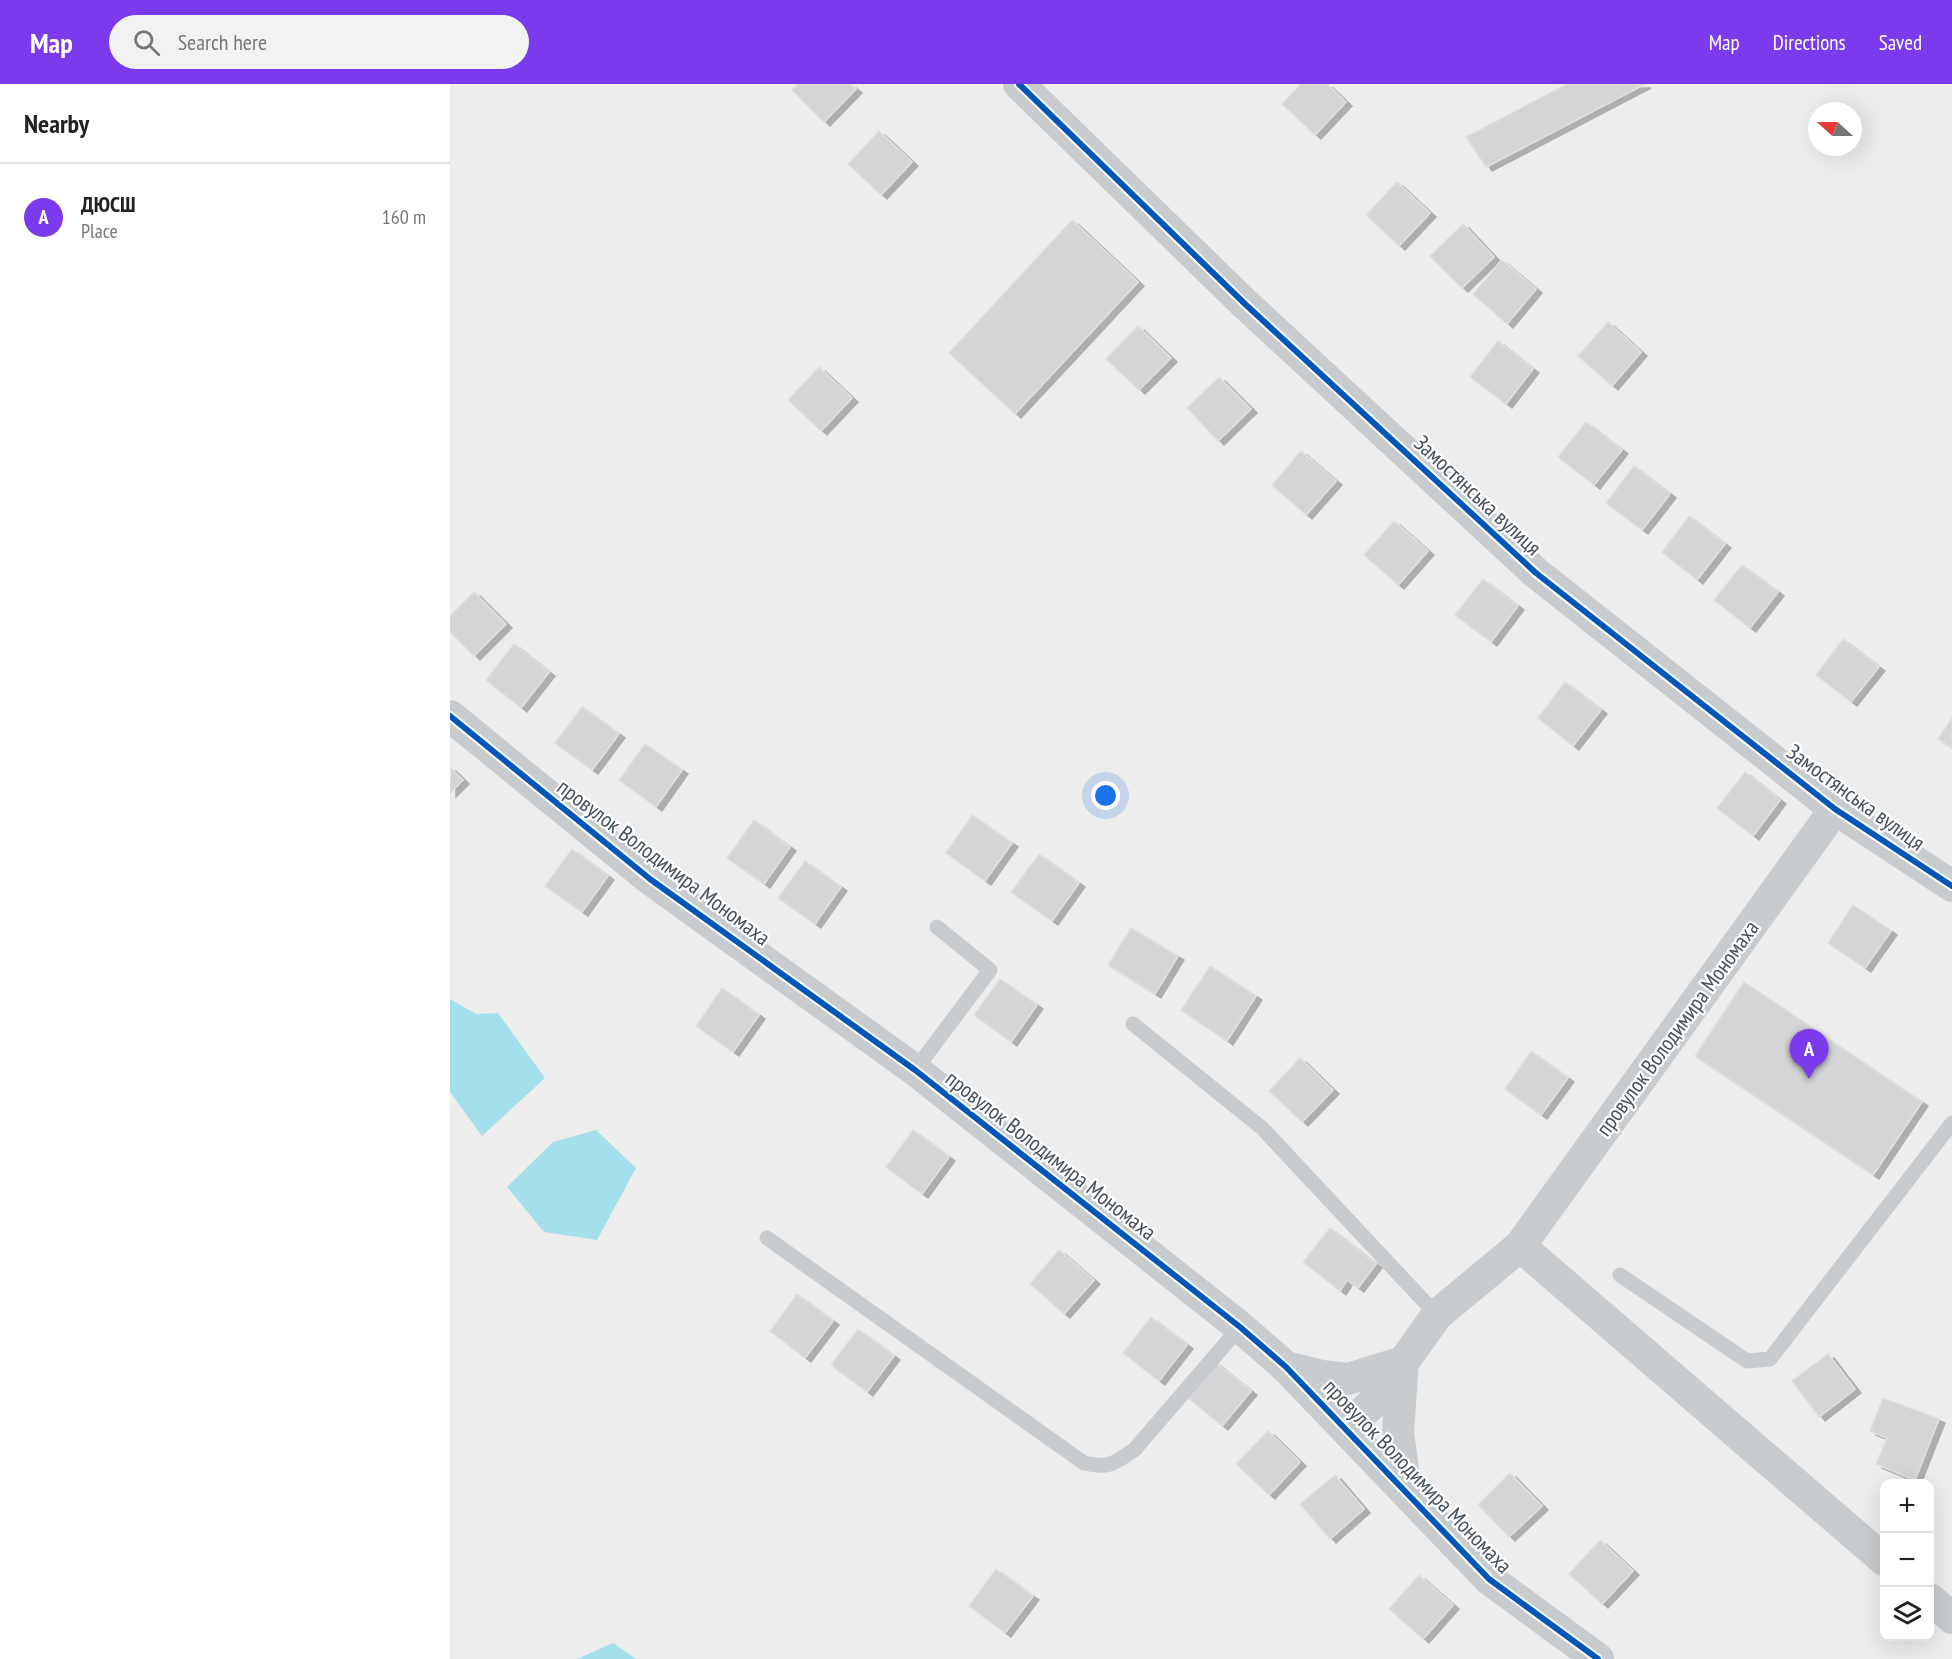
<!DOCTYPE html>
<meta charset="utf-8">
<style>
:root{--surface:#fff;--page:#f2f2f2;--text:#222;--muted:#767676;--line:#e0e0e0;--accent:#7c3aed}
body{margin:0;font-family:"PT Sans Narrow",sans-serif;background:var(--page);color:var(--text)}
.controls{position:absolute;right:18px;bottom:18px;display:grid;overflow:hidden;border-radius:12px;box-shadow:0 6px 24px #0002}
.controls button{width:54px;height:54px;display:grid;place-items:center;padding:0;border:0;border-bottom:2px solid var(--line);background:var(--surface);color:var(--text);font:30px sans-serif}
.compass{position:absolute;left:1358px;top:18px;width:54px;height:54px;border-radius:50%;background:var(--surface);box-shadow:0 6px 24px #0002;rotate:291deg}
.you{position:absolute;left:656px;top:712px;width:21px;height:21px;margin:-15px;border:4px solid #fff;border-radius:50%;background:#1a73e8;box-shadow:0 0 0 9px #1a73e833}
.badge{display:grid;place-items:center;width:39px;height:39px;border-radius:50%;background:var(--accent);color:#fff;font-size:20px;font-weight:700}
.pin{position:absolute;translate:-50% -50px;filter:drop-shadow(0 2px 3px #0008)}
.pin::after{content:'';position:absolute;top:32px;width:21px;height:18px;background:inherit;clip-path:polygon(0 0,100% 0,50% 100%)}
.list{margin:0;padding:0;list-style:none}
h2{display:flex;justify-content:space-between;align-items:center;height:78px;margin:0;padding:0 24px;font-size:26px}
h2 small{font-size:20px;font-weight:400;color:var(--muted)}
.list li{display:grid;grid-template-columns:39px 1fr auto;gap:18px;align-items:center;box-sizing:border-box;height:108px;padding:0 24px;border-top:2px solid var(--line)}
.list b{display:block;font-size:22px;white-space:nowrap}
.list p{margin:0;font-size:20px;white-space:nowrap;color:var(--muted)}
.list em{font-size:20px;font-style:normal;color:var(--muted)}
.icon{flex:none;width:33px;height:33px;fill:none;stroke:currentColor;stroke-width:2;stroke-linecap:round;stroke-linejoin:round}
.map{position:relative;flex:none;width:1502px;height:1575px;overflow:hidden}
header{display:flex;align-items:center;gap:36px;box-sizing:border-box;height:84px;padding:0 30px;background:var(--accent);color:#fff}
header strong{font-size:28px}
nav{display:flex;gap:33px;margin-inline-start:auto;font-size:21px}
.search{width:420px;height:54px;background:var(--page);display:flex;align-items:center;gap:15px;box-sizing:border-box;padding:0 21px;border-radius:33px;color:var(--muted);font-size:22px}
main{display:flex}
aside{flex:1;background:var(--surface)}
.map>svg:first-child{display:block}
.water{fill:#a4e0ec}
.building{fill:#d5d5d7;stroke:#dfdfe0;stroke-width:1.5;filter:url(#shadow)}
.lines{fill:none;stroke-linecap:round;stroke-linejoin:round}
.lane{stroke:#c9ccce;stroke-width:15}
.street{stroke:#c9ccce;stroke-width:32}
.cycleway-casing{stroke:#fff;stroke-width:10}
.cycleway{stroke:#0057b8;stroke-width:6}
.labels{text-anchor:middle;stroke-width:4.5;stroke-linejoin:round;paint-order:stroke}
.street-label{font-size:22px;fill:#445059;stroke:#fff}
</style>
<header>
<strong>Map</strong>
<div class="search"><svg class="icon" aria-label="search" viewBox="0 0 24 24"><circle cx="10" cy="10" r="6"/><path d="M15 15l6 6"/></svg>Search here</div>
<nav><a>Map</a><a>Directions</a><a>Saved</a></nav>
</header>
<main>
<aside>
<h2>Nearby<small></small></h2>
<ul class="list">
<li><span class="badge">A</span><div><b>ДЮСШ</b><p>Place</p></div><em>160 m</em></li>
</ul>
</aside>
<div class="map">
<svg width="1502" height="1575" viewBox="0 0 1502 1575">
<defs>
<filter id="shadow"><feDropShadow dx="6" dy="4" stdDeviation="0" flood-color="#0004"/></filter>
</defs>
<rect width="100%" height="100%" fill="#eeeded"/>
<g class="water">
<polygon points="0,915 26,930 48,929 95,994 32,1052 0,1008"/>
<polygon points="146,1046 186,1084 147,1156 94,1148 57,1103 103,1058"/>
<polygon points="163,1559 186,1575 127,1575"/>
</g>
<g class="building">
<polygon points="348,0 400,0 406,5 374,38 342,6"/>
<polygon points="851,0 877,0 896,18 865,51 832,20"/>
<polygon points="1117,0 1195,0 1036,83 1016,53"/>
<polygon points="429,47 462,78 431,111 398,80"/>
<polygon points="947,98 980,129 949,162 916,131"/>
<polygon points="622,136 688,198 565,330 499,269"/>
<polygon points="1013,140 1044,173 1012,204 980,172"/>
<polygon points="1052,176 1086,205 1057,240 1023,210"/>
<polygon points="1158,238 1191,268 1162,302 1128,272"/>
<polygon points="688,242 721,274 689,306 656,275"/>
<polygon points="1048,257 1083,285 1056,320 1020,293"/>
<polygon points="369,283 402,314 371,347 338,316"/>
<polygon points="769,293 801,325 768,357 737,324"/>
<polygon points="1136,338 1172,366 1144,401 1108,373"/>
<polygon points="851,367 886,397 856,431 822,401"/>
<polygon points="1184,382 1220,410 1192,446 1156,419"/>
<polygon points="1239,432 1275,460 1247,496 1212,468"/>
<polygon points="944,437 978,467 948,501 914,471"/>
<polygon points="1292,481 1328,508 1300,544 1264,516"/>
<polygon points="1033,495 1068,522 1041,558 1005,531"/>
<polygon points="24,508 56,540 24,572 0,548 0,532"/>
<polygon points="1393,555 1429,583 1401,618 1366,591"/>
<polygon points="64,560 99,588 71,624 36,596"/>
<polygon points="1115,598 1151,626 1123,662 1088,634"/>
<polygon points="132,623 169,650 142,686 105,659"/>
<polygon points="1502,634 1502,664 1488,655"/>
<polygon points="195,660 232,686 206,723 169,696"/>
<polygon points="0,683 13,696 0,709"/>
<polygon points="1295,688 1330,716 1303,752 1267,724"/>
<polygon points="522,731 562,759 535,797 496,769"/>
<polygon points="304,736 340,763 314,800 277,774"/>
<polygon points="122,765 158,792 132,828 95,802"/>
<polygon points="589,770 629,799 602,837 561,808"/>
<polygon points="355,777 391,803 365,840 328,814"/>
<polygon points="1403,821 1441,847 1415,884 1378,859"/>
<polygon points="681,844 728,872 705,910 658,881"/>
<polygon points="760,882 806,912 777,957 731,926"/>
<polygon points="550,895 587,921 561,958 524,931"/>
<polygon points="1294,898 1472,1018 1423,1091 1245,972"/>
<polygon points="272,904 309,931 283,968 246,942"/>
<polygon points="1081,967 1118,994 1091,1031 1055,1005"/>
<polygon points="850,974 883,1006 852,1038 819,1007"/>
<polygon points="463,1046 499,1073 472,1110 436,1083"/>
<polygon points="880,1144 926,1180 908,1204 897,1196 890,1207 853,1178"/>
<polygon points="609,1166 644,1196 614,1230 580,1200"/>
<polygon points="347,1210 383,1237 355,1274 320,1247"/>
<polygon points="701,1233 737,1261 709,1297 673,1269"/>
<polygon points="408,1245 444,1272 417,1308 381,1281"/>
<polygon points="1378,1270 1405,1305 1369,1333 1342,1297"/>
<polygon points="765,1278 801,1307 772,1342 737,1313"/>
<polygon points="1433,1314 1489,1335 1465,1396 1426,1380 1437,1354 1420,1347"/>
<polygon points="818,1347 850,1378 819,1411 786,1380"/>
<polygon points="1060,1389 1092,1422 1059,1453 1028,1421"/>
<polygon points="885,1391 914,1425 880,1455 850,1420"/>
<polygon points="1150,1456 1183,1487 1152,1520 1119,1490"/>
<polygon points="546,1485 583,1512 555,1549 519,1522"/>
<polygon points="969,1491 1003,1521 973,1555 939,1525"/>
</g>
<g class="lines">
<g class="lane">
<polyline points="683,940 812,1044 987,1231"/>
<polyline points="465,986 540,886 487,843"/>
<path d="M317 1154 634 1379C659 1385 665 1379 685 1365L790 1243"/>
<polyline points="1170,1191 1297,1277 1320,1275 1502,1039"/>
</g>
<g class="street">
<polyline points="569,0 794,219 1086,489 1385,725 1502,802"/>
<polyline points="0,632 200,795 465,986 790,1243 836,1283 1039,1495 1148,1575"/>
<polyline points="1070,1162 1434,1476"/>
<polyline points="953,1278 948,1349 956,1407"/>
<polyline points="836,1283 872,1292 898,1295 953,1278"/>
<polyline points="896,1344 927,1315 987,1231 1070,1162 1385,725"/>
<polyline points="1480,1515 1502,1534"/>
</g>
<g class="cycleway-casing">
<g id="cycleway">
<polyline points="569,0 794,219 1086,489 1385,725 1502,802"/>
<polyline points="0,632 200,795 465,986 790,1243 836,1283 1039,1495 1148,1575"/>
</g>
</g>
<use href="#cycleway" class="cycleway"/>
</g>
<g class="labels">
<g class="street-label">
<text transform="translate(1028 411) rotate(43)" y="8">Замостянська вулиця</text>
<text transform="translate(1406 713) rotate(36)" y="8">Замостянська вулиця</text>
<text transform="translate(214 778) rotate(37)" y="8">провулок Володимира Мономаха</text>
<text transform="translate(1227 944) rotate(-54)" y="8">провулок Володимира Мономаха</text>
<text transform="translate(601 1071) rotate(38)" y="8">провулок Володимира Мономаха</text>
<text transform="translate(968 1392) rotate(46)" y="8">провулок Володимира Мономаха</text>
</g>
</g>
</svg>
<div class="controls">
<button>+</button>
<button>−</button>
<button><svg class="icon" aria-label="layers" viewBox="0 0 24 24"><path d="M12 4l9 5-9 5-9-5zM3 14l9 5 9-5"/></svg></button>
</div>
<svg class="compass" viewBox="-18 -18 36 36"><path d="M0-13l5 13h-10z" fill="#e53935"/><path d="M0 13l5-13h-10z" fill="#767676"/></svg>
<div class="you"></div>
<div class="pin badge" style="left:1359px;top:995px">A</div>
</div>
</main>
